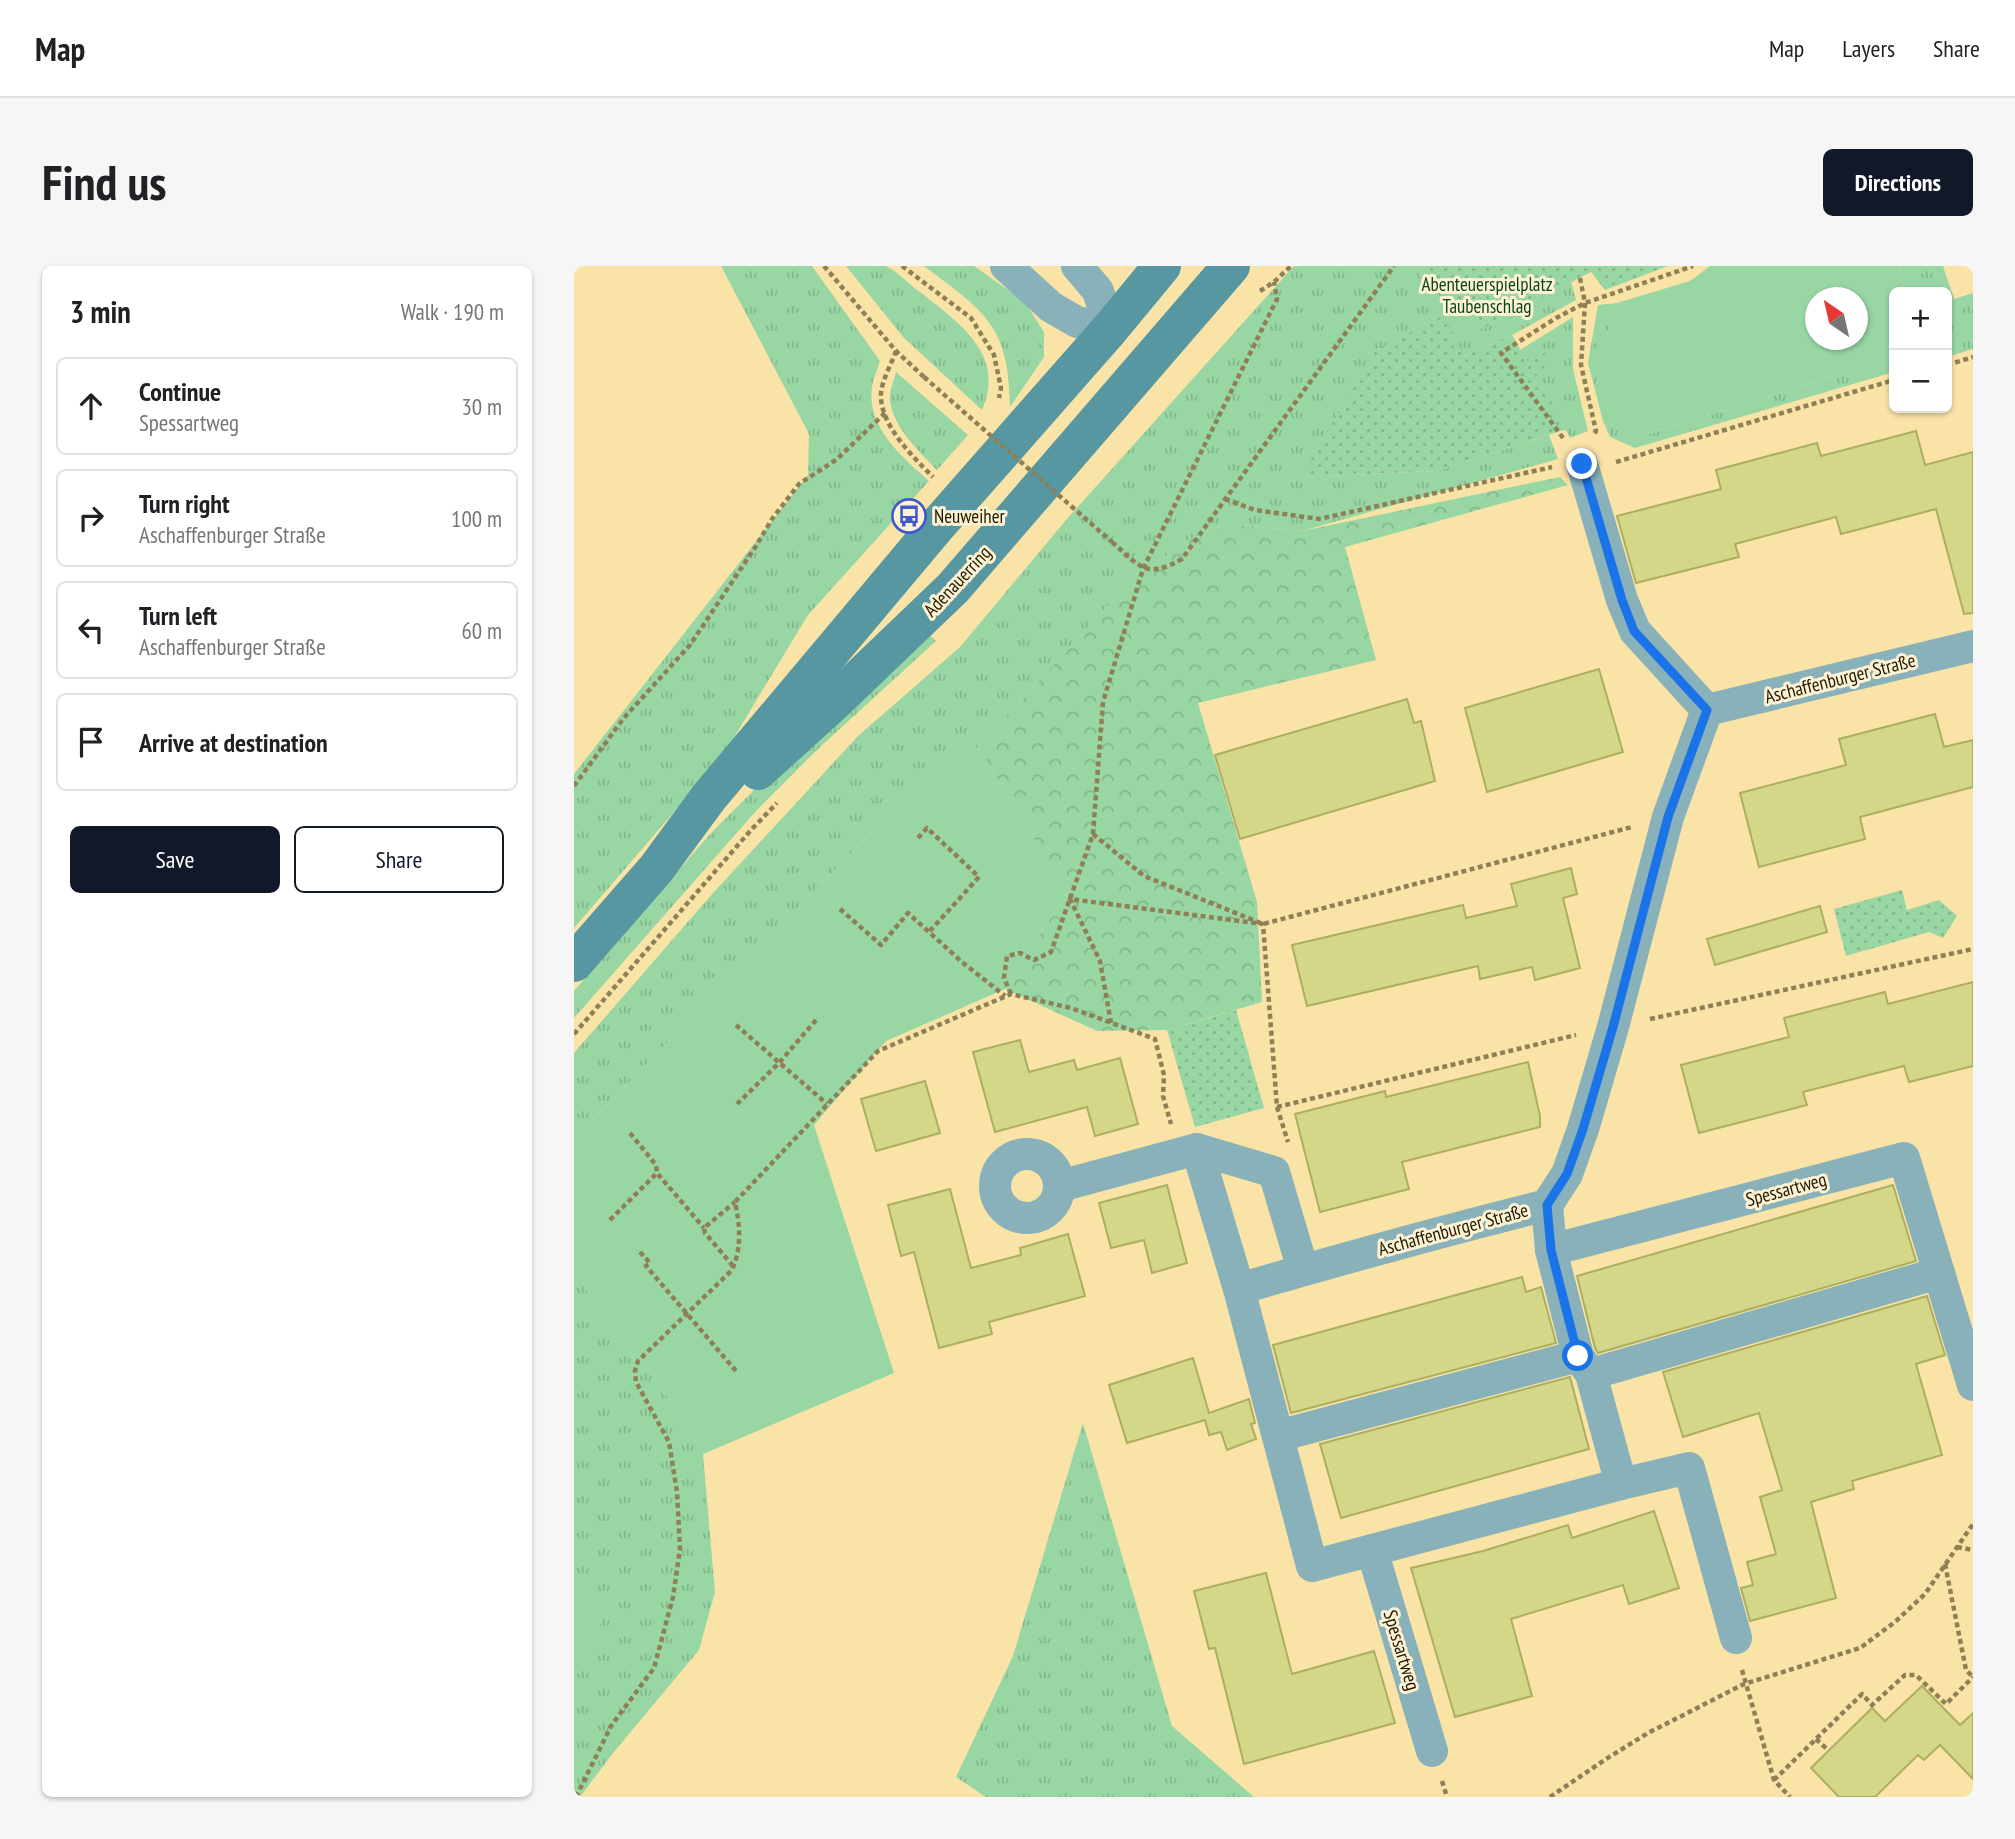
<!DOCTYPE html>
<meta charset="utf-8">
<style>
:root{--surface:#fff;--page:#f6f6f6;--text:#202124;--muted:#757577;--line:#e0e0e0;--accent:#111827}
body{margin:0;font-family:"PT Sans Narrow",sans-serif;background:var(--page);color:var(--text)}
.controls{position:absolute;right:21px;top:21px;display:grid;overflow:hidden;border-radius:10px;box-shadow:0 2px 5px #0004}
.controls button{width:63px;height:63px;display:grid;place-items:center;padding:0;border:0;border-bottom:2px solid var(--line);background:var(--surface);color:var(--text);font:35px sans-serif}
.compass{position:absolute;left:1231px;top:21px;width:63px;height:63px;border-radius:50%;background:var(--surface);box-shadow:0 2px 5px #0004;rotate:326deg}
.stop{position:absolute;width:21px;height:21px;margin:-16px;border:5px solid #1a73e8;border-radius:50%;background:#fff}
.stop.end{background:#1a73e8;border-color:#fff;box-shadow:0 2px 7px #0008}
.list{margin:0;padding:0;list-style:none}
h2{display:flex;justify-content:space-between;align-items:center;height:91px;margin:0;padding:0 28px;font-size:30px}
h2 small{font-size:23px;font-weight:400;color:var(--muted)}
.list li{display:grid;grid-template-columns:46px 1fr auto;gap:21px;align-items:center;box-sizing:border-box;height:98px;margin:0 14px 14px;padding:0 14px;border:2px solid var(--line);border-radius:10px}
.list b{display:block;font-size:26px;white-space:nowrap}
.list p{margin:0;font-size:23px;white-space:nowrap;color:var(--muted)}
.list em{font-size:23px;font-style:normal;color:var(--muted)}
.actions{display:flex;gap:14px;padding:21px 28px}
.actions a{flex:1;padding:16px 0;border:2px solid var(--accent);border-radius:10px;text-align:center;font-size:24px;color:var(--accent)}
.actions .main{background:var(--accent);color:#fff}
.icon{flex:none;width:38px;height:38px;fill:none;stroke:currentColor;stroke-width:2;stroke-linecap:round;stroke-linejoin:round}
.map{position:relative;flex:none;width:1399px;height:1531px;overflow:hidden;border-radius:10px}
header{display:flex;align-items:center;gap:42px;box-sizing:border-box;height:98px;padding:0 35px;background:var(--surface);border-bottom:2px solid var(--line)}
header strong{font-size:33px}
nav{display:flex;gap:38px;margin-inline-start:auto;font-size:24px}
.intro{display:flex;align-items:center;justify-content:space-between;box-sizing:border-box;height:168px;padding:0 42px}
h1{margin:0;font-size:49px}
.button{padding:18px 32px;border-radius:10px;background:var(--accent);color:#fff;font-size:24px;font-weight:700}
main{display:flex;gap:42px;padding:0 42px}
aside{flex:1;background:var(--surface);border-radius:10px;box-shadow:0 2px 5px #0004}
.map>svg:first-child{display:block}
.grass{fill:url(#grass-tufts)}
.forest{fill:url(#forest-crowns)}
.park{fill:url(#park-dots)}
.garden{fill:#98d6a4;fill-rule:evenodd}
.building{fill:#d4d788;stroke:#acae60;stroke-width:2}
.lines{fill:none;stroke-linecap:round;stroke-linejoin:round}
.path{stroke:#8f7f56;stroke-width:4.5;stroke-dasharray:5 3.5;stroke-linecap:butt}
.minor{stroke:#88b1b9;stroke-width:32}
.secondary{stroke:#5697a2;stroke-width:38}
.path-bridge{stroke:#8f7f56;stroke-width:4.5;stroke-dasharray:5 3.5;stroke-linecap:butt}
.route{stroke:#1a73e8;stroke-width:9}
.labels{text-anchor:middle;stroke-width:6;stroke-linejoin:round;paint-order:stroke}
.park-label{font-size:19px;fill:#08461e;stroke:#fdf2d4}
.poi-label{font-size:19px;fill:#211802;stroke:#fdf2d4;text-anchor:start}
.street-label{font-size:19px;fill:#211802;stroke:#fdf2d4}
</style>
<header>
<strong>Map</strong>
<nav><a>Map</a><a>Layers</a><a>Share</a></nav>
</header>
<div class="intro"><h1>Find us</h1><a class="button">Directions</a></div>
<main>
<aside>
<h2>3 min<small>Walk · 190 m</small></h2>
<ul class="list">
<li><svg class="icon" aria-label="ahead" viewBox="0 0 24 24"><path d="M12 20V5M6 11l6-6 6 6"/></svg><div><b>Continue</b><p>Spessartweg</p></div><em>30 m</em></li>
<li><svg class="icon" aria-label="right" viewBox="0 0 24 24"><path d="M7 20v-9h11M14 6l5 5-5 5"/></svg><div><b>Turn right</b><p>Aschaffenburger Straße</p></div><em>100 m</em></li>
<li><svg class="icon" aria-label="left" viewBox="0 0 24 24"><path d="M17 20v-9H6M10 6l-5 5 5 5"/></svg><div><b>Turn left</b><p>Aschaffenburger Straße</p></div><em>60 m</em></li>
<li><svg class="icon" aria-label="arrive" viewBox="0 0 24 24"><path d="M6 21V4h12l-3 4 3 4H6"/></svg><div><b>Arrive at destination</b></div></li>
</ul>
<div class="actions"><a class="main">Save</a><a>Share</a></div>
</aside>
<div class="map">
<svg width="1399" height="1531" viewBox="0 0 1399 1531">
<defs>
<pattern id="grass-tufts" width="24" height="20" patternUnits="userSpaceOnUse" patternTransform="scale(1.75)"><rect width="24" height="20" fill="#98d6a4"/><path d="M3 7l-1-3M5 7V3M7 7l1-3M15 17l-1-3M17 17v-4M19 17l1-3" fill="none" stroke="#83b78c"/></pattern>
<pattern id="forest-crowns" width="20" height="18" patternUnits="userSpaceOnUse" patternTransform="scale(1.75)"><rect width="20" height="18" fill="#98d6a4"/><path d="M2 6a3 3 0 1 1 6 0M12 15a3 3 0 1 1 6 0" fill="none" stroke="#83b78c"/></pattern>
<pattern id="park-dots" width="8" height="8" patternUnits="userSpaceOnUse" patternTransform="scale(1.75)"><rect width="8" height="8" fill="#98d6a4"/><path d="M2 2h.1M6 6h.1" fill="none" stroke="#83b78c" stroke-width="1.8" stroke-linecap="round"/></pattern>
</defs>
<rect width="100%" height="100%" fill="#fae3a7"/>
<g class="grass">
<path d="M147 0H238L306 95C304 103 299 112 298 121 292 161 328 191 355 215L234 349 150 488 0 662V508L234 209 235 168Z"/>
<path d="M272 0C284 0 300 0 311 0 320 2 337 20 346 26 384 56 433 89 408 144L330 72Z"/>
<path d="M350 0H400L451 36 470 66V91L436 141C435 59 411 46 350 0Z"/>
<polygon points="720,0 849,0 844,6 908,63 997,16 1002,34 938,69 891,90 727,211 862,205 975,169 984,193 728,265 653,258 616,273 559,313 404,481 353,509 0,873 0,787 139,627 284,470 386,381 492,254"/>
<polygon points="1325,0 1369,0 1380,33 1399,27 1399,83 1373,91 1373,26 1331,26"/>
<polygon points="1043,37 1024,96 1068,170 1320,91 1320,106 1061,182 1036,171 1029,155 1014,97 1024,39"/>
<polygon points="999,51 999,103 1014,165 996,172 962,107 970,86 953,96 946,84"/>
<path d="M322 106 394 169 363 204C345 185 319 162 316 134 315 126 320 114 322 106Z"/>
<polygon points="357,370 362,375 246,481 182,545 0,752 0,725 136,568 209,495"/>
<polygon points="0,1000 37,1070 44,1070 61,1094 73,1098 129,1188 141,1326 125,1384 39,1487 6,1531 0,1531"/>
<polygon points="509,1157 598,1460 680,1531 412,1531 382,1511 439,1390"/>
</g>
<polygon class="forest" points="986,211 994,219 771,281 802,394 624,437 683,636 688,736 593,764 523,765 431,723 492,627 404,481 559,313 616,273 653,258 728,265"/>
<g class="park">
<polygon points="849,0 1094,0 1031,24 1017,6 908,63 844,6"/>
<polygon points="869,50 891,90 938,69 953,95 971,86 974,99 962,107 993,163 862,205 726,211 802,84"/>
<polygon points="1328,624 1333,644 1365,634 1383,650 1369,672 1355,666 1272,690 1260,643"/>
<polygon points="662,744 690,842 621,861 593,764"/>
</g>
<g class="garden">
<path d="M1136 0H1325L1331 26H1320V91L1068 170 1036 154 1024 96 1043 37 1116 15ZM1241 32H1283V74H1241Z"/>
<polygon points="404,481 492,627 431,723 312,775 240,859 320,1107 129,1188 73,1098 61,1094 44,1070 37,1070 0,1000 0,873 353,509"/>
<polygon points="0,1312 40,1335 0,1405"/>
</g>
<g class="building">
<polygon points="1342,165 1351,199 1399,186 1399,347 1390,348 1362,243 1267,268 1262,251 1161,278 1165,291 1062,317 1043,250 1147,223 1142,204 1243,177 1247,190"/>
<polygon points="1025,403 1049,486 913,526 891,442"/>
<polygon points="833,433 840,457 847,455 861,515 666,573 641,489"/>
<polygon points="1361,448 1370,481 1399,474 1399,521 1286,551 1291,573 1185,601 1166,527 1272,499 1265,473"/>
<polygon points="997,602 1003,628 989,632 1006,702 961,714 958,701 906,713 904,700 733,740 718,679 889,639 892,652 943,640 937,618"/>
<polygon points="1246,640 1253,666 1141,699 1133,673"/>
<polygon points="1399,716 1399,800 1335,816 1330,800 1229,826 1233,839 1125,867 1107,799 1215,771 1210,752 1311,726 1314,738"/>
<polygon points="446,774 455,806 500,794 503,804 546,792 564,858 521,870 513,841 421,866 399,786"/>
<polygon points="954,796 966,850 966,861 828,896 835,923 746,946 721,848 811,825 812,831"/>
<polygon points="351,815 366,867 302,885 287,833"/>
<polygon points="593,919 613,997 578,1007 570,974 537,982 525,937"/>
<polygon points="1319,919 1342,995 1024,1087 1021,1082 1003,1010"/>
<polygon points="376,923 397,1002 447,989 446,982 494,968 511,1030 415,1056 418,1068 365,1082 340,986 327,990 314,939"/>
<polygon points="948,1011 952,1026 967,1021 982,1077 717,1147 699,1079"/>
<polygon points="1353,1030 1371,1089 1342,1098 1368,1189 1278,1215 1280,1223 1237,1236 1262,1332 1176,1355 1167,1322 1179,1319 1173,1296 1202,1288 1186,1231 1208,1224 1185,1147 1109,1171 1089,1106"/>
<polygon points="619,1092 635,1147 675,1133 681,1157 677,1158 682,1173 653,1184 647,1166 635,1169 631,1154 553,1177 535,1119"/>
<polygon points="996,1111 1015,1183 767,1252 746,1178"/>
<polygon points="1080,1245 1105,1322 1055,1338 1049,1319 937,1353 958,1430 881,1451 837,1302 909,1285 994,1259 998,1272"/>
<polygon points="692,1307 718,1408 800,1385 821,1457 670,1498 641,1382 635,1383 620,1325"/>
<polygon points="1348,1420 1386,1459 1399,1447 1399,1513 1366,1479 1350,1494 1344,1489 1301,1531 1265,1531 1237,1502 1298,1442 1311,1455"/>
</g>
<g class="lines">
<g class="path">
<polyline points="250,0 322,85 350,111"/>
<polyline points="328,0 397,52 420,89 427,122 425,132"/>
<polyline points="1006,12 1011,37 1007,99 1022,165 1020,168"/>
<polyline points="686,25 700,16 717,0"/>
<path d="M322 85C318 97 308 114 307 127 305 158 339 191 359 211"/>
<polyline points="1373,99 1399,91"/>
<polyline points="989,172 927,87 982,52 1011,37 1119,0"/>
<polyline points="1042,196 1320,114"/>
<polyline points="651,233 681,244 745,253 978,201"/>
<path d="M538 276C566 300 571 314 608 293L820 0"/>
<polyline points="0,520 49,453 116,379 182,280 198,253 225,218 262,194 311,147"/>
<polyline points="519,568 570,610 689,658 1058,561"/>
<polyline points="344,572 353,562 405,611 355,666"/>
<polyline points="266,643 307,679 334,647 388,696 431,730"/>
<polyline points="437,728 430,712 433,690 446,687 460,694 477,686 519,568 529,436 569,303 703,33 700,16"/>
<polyline points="1076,753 1399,683"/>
<polyline points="537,757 526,695 496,633 689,658 703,841 714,876"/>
<polyline points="162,759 253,838"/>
<polyline points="0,768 177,564 203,537"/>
<polyline points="163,838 205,797 242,754"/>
<polyline points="703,841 1002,769"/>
<polyline points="56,867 82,899 83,907"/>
<polyline points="36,954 83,907 130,962"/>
<polyline points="66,986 76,997 72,1000 162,1105"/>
<polyline points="159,1000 131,967 130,962 161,936"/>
<polyline points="1383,1281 1399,1284"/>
<polyline points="1371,1298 1392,1404 1399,1411"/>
<polyline points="1168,1404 1200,1514 1216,1531"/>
<polyline points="1242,1473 1254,1484"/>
<polyline points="1200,1514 1288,1428 1298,1439 1331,1409 1342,1409 1372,1438 1399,1411"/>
<polyline points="868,1515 873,1531"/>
<path d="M2 1531 37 1460 80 1402 99 1331 106 1283 103 1226 95 1176 62 1116 61 1105 64 1095 158 1004C168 981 166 960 161 936L304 785 437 728 497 742 581 773 590 809 589 830 597 858"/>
<polyline points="976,1531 1032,1493 1074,1467 1170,1418 1286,1382 1321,1356 1351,1328 1399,1258"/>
</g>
<g class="minor">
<polyline points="432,0 477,41 503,56 536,63"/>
<polyline points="503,0 524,25 536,63"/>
<polyline points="1008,198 1048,334 1061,365 1133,444"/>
<polyline points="1133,444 1399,380"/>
<circle cx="453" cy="920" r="32"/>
<polyline points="486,920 623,883"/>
<polyline points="977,984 1330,892 1399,1119"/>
<path d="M729 1004 700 906 623 883 665 1023C767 993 870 965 973 939L993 908 1009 863 1039 761 1094 551 1133 444"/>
<polyline points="665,1023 738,1300 1047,1218 1017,1108 1004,1090 977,984 973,939"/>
<polyline points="1017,1108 1365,1007"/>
<polyline points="704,1170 1004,1090"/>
<polyline points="1047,1218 1115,1202 1162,1372"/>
<polyline points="798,1284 858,1485"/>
</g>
<g class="secondary">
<polyline points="184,505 260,436 379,322 657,0"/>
<polyline points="0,697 82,603 135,531 361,262 536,63 588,0"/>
</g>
<polyline class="path-bridge" points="350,111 538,276"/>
</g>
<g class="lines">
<polyline class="route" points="1004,1090 977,984 973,939 993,908 1009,863 1039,761 1094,551 1133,444 1060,365 1048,334 1008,198"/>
</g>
<defs>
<g id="bus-ring" transform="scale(1.75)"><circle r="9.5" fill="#fdf2d4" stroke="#4159cd" stroke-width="1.5"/><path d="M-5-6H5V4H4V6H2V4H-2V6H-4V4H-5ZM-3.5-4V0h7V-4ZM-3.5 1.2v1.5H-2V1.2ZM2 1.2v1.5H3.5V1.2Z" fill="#4159cd"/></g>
</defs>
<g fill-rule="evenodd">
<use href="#bus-ring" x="335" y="250"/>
</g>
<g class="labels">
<g class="park-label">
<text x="913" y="25">Abenteuerspielplatz<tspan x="913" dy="22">Taubenschlag</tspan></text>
</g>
<g class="poi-label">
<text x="360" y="257">Neuweiher</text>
</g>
<g class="street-label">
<text transform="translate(383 315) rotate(-47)" y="7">Adenauerring</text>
<text transform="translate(1266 412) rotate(-14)" y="7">Aschaffenburger Straße</text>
<text transform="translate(1212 923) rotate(-15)" y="7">Spessartweg</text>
<text transform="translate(879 963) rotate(-15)" y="7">Aschaffenburger Straße</text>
<text transform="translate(828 1384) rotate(73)" y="7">Spessartweg</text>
</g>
</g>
</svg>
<div class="controls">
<button>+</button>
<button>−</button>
</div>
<svg class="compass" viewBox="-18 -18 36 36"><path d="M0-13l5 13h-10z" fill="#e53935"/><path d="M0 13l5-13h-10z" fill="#757577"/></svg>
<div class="stop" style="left:1004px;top:1090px"></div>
<div class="stop end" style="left:1008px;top:198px"></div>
</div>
</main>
